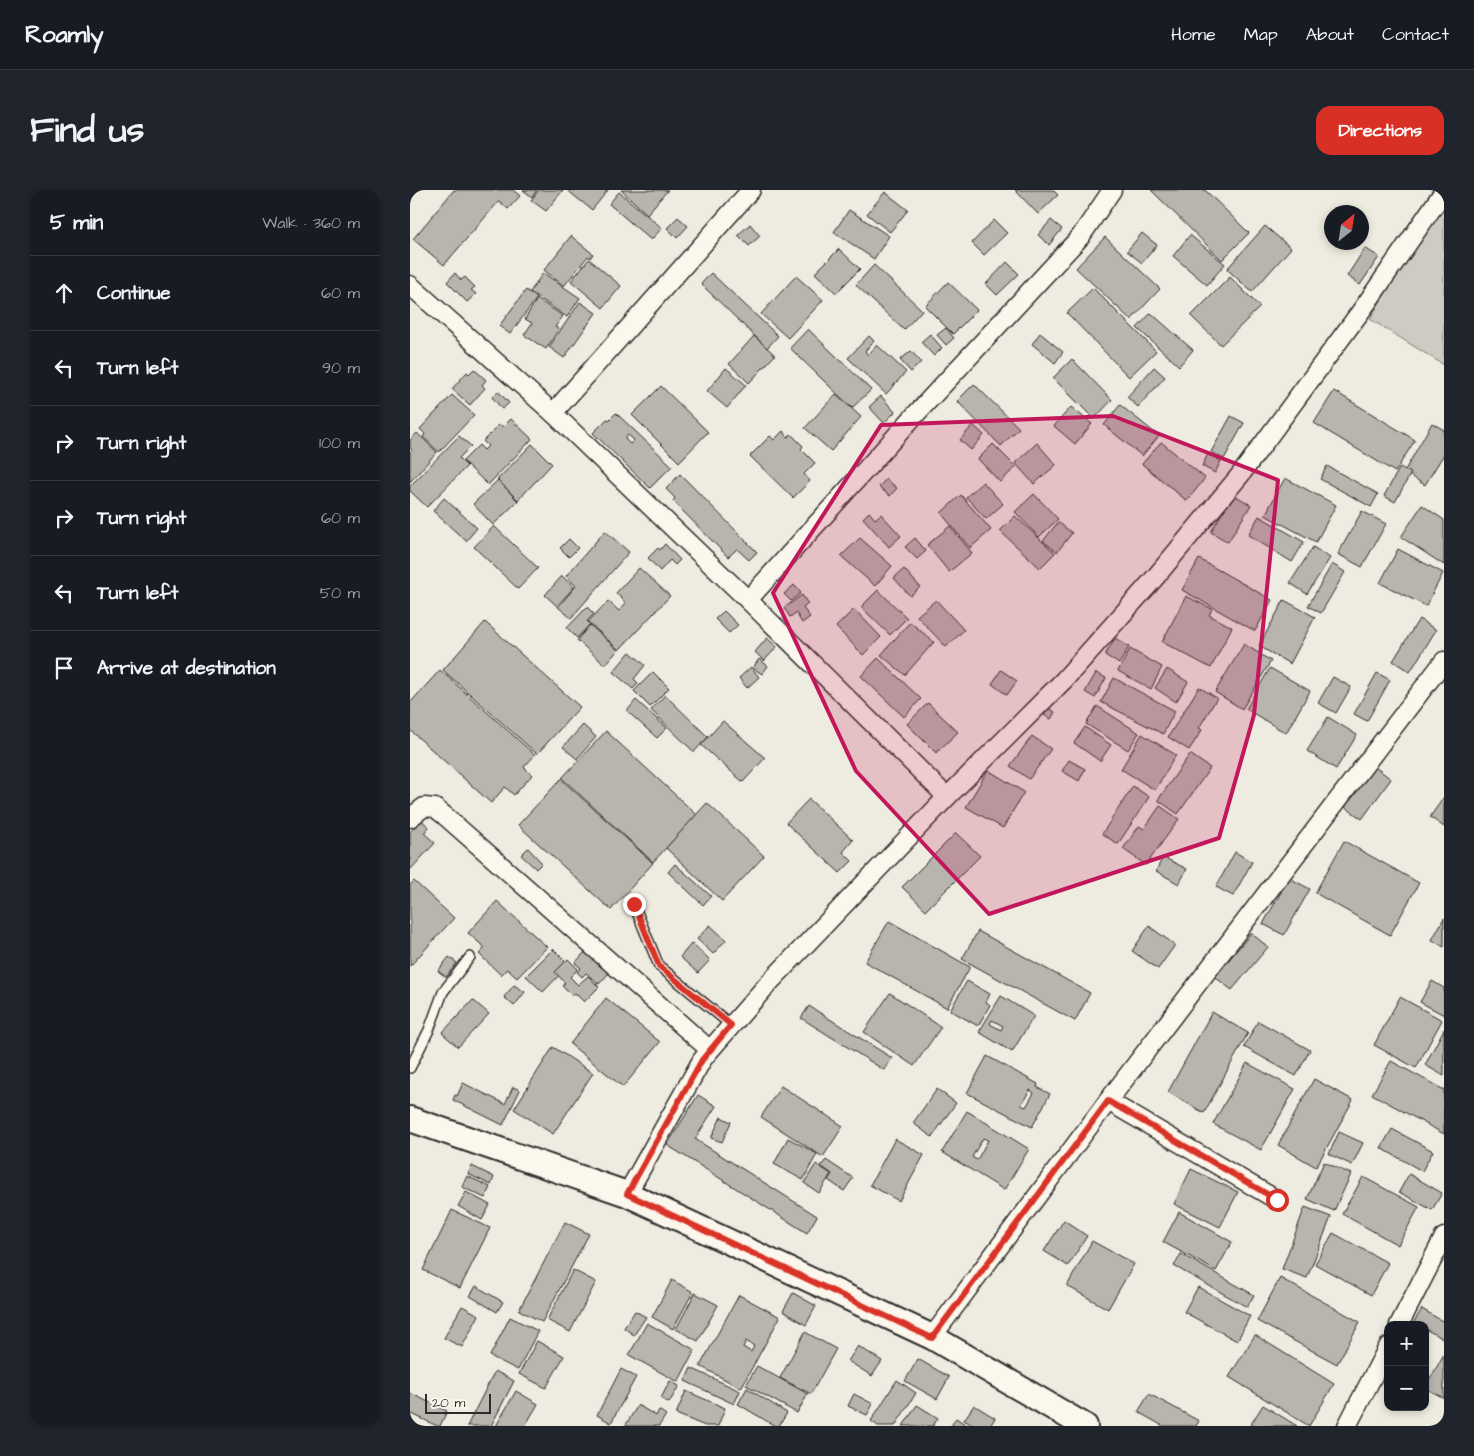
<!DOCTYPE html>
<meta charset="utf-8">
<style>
:root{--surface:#171b24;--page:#20242c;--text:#f1f3f6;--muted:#9ea1a6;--line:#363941;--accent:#d93025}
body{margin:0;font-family:"Architects Daughter",sans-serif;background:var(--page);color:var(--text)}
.controls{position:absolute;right:15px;bottom:15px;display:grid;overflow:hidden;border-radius:10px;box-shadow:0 2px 8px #0003}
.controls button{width:45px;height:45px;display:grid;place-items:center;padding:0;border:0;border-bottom:1px solid var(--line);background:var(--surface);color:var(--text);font:25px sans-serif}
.compass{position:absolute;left:914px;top:15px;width:45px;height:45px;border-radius:50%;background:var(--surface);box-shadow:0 2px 8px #0003;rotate:30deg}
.scale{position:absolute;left:15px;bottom:12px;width:66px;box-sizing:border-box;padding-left:5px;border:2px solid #2b2b2b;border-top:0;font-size:14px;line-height:18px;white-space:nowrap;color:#2b2b2b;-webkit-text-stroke:4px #fbf7ec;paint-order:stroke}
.stop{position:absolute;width:15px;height:15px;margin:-11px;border:4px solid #d93025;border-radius:50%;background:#fff}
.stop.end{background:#d93025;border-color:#fff;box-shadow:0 1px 5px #0008}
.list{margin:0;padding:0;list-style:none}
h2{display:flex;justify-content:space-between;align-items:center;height:65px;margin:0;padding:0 20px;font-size:21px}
h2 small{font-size:16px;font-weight:400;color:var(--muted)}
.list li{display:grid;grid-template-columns:32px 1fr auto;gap:15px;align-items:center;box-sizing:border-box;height:75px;padding:0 20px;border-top:1px solid var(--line)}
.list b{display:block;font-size:19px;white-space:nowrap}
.list em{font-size:16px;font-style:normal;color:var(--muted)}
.icon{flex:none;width:28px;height:28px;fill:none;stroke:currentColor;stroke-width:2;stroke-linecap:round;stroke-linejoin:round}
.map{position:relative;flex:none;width:1034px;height:1236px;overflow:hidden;border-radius:15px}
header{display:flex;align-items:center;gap:30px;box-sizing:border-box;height:70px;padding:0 25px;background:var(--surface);border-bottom:1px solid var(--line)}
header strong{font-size:24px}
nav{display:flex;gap:28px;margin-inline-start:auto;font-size:18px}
.intro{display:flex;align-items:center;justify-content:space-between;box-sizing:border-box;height:120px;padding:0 30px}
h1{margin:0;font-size:35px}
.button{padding:12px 22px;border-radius:15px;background:var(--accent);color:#fff;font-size:18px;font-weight:700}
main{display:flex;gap:30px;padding:0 30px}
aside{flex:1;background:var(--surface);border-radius:15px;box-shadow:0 2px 8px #0003}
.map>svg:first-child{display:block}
.green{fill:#cecbc2;stroke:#7c7b76}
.building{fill:#b8b5ae;stroke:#2b2b2b;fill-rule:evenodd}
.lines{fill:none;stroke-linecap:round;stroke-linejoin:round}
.lane-casing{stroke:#2b2b2b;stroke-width:12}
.street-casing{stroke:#2b2b2b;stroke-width:21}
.secondary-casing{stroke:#2b2b2b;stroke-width:28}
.lane{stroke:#fbf7ec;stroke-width:9}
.street{stroke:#fbf7ec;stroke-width:18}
.secondary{stroke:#fbf7ec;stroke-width:24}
.route{stroke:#d93025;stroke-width:6}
.marked{fill:#c2185b;fill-opacity:0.2;stroke:#c2185b;stroke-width:4;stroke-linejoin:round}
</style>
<header>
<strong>Roamly</strong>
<nav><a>Home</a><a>Map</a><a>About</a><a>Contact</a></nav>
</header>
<div class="intro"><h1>Find us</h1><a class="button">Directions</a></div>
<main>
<aside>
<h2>5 min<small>Walk · 360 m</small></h2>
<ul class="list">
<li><svg class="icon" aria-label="ahead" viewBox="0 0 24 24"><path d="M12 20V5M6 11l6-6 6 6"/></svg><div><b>Continue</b></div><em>60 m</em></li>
<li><svg class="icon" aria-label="left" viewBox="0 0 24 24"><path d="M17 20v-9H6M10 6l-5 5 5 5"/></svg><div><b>Turn left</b></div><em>90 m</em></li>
<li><svg class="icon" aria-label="right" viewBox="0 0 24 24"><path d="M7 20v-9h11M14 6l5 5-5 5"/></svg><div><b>Turn right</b></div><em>100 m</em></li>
<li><svg class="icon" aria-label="right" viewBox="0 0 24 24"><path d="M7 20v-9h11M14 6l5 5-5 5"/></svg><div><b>Turn right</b></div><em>60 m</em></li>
<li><svg class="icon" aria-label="left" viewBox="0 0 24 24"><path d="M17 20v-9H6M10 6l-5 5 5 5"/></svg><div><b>Turn left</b></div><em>50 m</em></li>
<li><svg class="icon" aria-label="arrive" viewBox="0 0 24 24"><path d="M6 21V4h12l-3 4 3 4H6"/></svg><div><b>Arrive at destination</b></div></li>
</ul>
</aside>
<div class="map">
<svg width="1034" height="1236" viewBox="0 0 1034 1236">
<rect width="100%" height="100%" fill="#eeebe0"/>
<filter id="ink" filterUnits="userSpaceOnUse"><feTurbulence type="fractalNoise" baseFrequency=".02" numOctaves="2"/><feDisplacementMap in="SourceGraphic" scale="10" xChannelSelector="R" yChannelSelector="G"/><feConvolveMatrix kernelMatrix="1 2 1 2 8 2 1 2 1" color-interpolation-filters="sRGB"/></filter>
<g filter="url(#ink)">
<polygon class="green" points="1034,3 1034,175 960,129"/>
<g class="building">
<polygon points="44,0 103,0 110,6 98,19 89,11 34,75 3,49"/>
<polygon points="113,0 127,0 122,7"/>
<polygon points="129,0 153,0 136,21 121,10"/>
<polygon points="157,0 198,0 182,20"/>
<polygon points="211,0 258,0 237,24"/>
<polygon points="605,0 643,0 648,5 628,24"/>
<polygon points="741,0 795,0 839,43 812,70"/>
<polygon points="209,2 252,38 241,50 199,14"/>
<polygon points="475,2 498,20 480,42 457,24"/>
<polygon points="439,20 479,46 464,69 424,42"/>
<polygon points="268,27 278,36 267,48 257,38"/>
<polygon points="584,30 597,43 574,65 562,53"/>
<polygon points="641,30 652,39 639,55 628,45"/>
<polygon points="340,34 350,46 339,56 328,45"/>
<polygon points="855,36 881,58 842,102 817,79"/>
<polygon points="732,43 747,55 732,73 717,61"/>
<polygon points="780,45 815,74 797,95 763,66"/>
<polygon points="161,46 183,64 180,68 178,66 154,96 134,80"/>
<polygon points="695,47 750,99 721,130 666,78"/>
<polygon points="955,58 969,67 950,95 937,86"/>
<polygon points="429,59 450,79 426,103 405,83"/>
<polygon points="179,69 211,96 193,118 161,91"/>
<polygon points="597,72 609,84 587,105 576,94"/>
<polygon points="464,75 512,120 494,140 446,95"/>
<polygon points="45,83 51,90 55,87 65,97 61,100 66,104 57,112 37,92"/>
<polygon points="133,83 170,108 157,127 120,102"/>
<polygon points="301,83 368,146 357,158 291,94"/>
<polygon points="386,86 413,110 378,148 351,124"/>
<polygon points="820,87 850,117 811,155 781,126"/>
<polygon points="538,92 567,120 543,144 515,116"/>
<polygon points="683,98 746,161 719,187 657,123"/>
<polygon points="116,100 127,108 100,144 89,136"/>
<polygon points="127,109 153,126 145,137 149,139 136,159 114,145 122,133 115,129"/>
<polygon points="170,112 186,123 154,168 139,157"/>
<polygon points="741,123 783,160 769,176 727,138"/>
<polygon points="536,138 544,148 536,155 527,145"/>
<polygon points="398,139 461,200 442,218 380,158"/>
<polygon points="630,143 653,162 645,173 622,154"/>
<polygon points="520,144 532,158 524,166 511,152"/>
<polygon points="344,146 365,165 339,193 319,174"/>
<polygon points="459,146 464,151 455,161 458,165 467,155 496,182 476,204 438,168"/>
<polygon points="501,161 511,172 501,182 490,170"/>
<polygon points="662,169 702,210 684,229 643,188"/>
<polygon points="744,177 755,187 728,217 717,207"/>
<polygon points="316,178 336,195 317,218 297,201"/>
<polygon points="64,179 76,190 72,195 75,198 60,215 42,199 57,182 59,184"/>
<polygon points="564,194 609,238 591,256 547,211"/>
<polygon points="251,196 298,242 269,272 222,225"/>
<polygon points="88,201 99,213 92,219 82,207"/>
<polygon points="924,201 1005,250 985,282 904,233"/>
<polygon points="426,204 451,227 421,261 395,238"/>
<polygon points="42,205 64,225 29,262 13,247 15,244 10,239"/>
<polygon points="471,206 485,222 474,233 459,217"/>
<polygon points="710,215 749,246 732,266 694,235"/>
<polygon points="661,217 682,234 665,254 644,236"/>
<path d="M206 223 262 276 240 298 183 243 197 229 199 230ZM218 245 224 250 220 254 215 249Z"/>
<polygon points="821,226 834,233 814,269 801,262"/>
<polygon points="101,229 122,249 78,295 53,271 69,255 74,260 78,256 73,251 90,234 93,237"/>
<polygon points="1022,233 1034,240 1034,264 1015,295 994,282"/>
<polygon points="563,235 574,245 561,260 550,250"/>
<polygon points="373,241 378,247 381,244 393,256 391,259 405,273 394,284 400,291 383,308 340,266 360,246 364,250"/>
<polygon points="7,243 27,262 0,292 0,262 2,260 0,258 0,250"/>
<polygon points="49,246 61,256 49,268 57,276 17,317 0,301 0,296"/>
<polygon points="751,252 795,288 777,311 732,274"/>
<polygon points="627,253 646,275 624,294 605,273"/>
<polygon points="122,254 142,274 108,310 87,290"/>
<polygon points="583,254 606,277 590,292 568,269"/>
<polygon points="798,264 811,271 805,283 792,276"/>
<polygon points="917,276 968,304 961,317 910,289"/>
<polygon points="990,277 1001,283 985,312 974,306"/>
<polygon points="270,284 347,362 339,370 327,359 318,367 263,311 265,308 256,299"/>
<polygon points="875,288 926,315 906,352 855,325"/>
<polygon points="476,289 487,298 480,306 469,297"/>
<polygon points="88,290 108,311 83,335 63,314"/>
<polygon points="573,292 593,314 576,329 556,307"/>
<polygon points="624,304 648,329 629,347 605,322"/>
<polygon points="823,304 841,315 818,352 801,342"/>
<polygon points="551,305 581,340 560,358 531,323"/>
<polygon points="34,308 67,338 56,351 23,321"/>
<polygon points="1012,315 1034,330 1034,375 991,347"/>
<polygon points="952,321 976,334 952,377 928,364"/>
<polygon points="459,322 465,329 471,324 491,346 479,357 453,328"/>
<polygon points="605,326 645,363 630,378 590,341"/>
<polygon points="849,326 894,352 882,372 838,345"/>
<polygon points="648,332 662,343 647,362 633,351"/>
<polygon points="84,336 128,378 108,399 64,357"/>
<polygon points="540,336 562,363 539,382 517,355"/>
<polygon points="195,341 219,362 161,428 148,417 166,396 156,386"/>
<polygon points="450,348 482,376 465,396 431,366"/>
<polygon points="505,348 516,361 507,369 495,357"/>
<polygon points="159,349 168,358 159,367 150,358"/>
<polygon points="255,354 270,370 265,375 260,370 250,381 238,368 248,358 250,360"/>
<polygon points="903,357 920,368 897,404 880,393"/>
<polygon points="988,359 1033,383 1016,416 970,393"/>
<polygon points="789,369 862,410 845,441 772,400"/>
<polygon points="922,374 935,382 911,423 898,416"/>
<polygon points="229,378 260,406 209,460 178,432 198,411 209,421 216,413 206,403"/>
<polygon points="494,379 510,397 500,406 484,388"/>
<polygon points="152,386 164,397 147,416 135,405"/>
<polygon points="384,395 391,403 381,411 374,404"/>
<polygon points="468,400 497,428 480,445 451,417"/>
<polygon points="392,405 398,414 393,418 400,427 392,433 386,423 380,427 374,418"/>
<polygon points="776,406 802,419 799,425 822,437 801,478 752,452"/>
<polygon points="526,410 554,440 536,457 507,426"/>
<polygon points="874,410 905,427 880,474 849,456"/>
<polygon points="177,417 184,424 177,431 180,434 167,448 157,438"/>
<polygon points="444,419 471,447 453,465 426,437"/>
<polygon points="314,421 328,435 319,443 305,429"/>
<polygon points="1009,429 1026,440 1000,482 983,471"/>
<polygon points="75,432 170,517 127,564 33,480"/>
<polygon points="500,432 524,452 495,485 471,465"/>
<polygon points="180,435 208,460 195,475 167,450"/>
<polygon points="357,448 367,457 354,471 345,462"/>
<polygon points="705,448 719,457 709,474 695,465"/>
<polygon points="834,454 861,471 832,519 805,502"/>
<polygon points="720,459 752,477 741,499 708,481"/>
<polygon points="220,462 235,475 224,489 228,493 223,499 203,482"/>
<polygon points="468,468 511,509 494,527 451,486"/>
<polygon points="349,469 358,476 352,484 343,478"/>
<polygon points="341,477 349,487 337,498 329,488"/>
<polygon points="860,478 900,501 876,543 836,519"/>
<polygon points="757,479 778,492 766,512 745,498"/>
<polygon points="30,480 125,565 114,577 122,585 104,605 95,597 81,613 0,540 0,513"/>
<polygon points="591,480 607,491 597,505 582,494"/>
<polygon points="243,482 259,498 240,517 224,501"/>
<polygon points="686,483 696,488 685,508 675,502"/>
<polygon points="967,483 980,490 957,531 944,524"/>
<polygon points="923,487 941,497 926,523 908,513"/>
<polygon points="704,488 765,521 753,544 691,512"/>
<polygon points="789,497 807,508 789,538 792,540 779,560 758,547"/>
<polygon points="255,505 298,547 284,562 241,520"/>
<polygon points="226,510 257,538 247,548 217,521"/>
<polygon points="518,513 548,542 526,563 497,534"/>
<polygon points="687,516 729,543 718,560 676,534"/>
<polygon points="638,518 645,522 641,529 634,525"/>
<polygon points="918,527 947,545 926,579 897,561"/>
<polygon points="313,531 355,568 333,592 291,555"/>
<polygon points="173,535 186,547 167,569 153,557"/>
<polygon points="675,537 701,555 690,571 664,553"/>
<polygon points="196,541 287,625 243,672 152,588"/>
<polygon points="732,544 766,565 745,600 711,579"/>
<polygon points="622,546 641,559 619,589 600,576"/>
<polygon points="780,564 800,578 768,624 748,610"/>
<polygon points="659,570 675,579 669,591 652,581"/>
<polygon points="965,577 981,589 952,629 935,617"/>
<polygon points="578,580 614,602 593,638 556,617"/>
<polygon points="151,589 243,673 201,720 108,635"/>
<polygon points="723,596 739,607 708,654 692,644"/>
<polygon points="1034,607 1034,637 1020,627"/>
<polygon points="399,609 443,650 433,662 442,671 430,683 376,633"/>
<polygon points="297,613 354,666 312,711 256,658"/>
<polygon points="750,616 769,629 736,675 713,659 729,636 734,639"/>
<polygon points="11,630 19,637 14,643 25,653 0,680 0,642"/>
<polygon points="546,643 570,666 516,720 492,697"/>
<polygon points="934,651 1009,693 980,745 905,703"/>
<polygon points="118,658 132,673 126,679 111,665"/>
<polygon points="825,662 842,672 823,706 806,697"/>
<polygon points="753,667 777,679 769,694 746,681"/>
<polygon points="265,674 301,706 293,715 258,682"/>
<polygon points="879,688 900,699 874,745 853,734"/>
<polygon points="4,691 44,728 0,776 0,695"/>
<polygon points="87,711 137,757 107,788 97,779 91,785 69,764 75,758 58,743"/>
<polygon points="1034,728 1034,757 1022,750"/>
<polygon points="479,731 560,777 537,818 455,772"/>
<polygon points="300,735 316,750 303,764 287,749"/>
<polygon points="739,736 765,755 748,779 722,761"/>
<polygon points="568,741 680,803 665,831 552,769"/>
<polygon points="841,743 858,757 822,800 805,787"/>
<polygon points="282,753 300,770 288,783 270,767"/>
<polygon points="143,759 159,775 133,802 116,786"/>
<polygon points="175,762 199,783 189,794 176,783 172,787 167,782 171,778 165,773"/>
<polygon points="39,767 47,773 36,787 28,781"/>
<polygon points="158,769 168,779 160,787 168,795 178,786 189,797 174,812 165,803 162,806 152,796 155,793 145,782"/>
<polygon points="557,791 580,804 576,812 580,815 568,836 540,820"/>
<polygon points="1022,791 1034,798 1034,825 1010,812"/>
<polygon points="104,795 115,802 104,816 94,807"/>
<polygon points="480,803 531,837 504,876 454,842"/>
<path d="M591 806 624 826 602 862 569 842ZM582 830 593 836 591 840 580 834Z"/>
<polygon points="990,807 1032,830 1006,878 964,855"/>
<polygon points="196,808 250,852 213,897 160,854"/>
<polygon points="63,810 79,824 48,857 32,843"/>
<polygon points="399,816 482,868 474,880 391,828"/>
<polygon points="802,822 838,843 794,923 758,902"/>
<polygon points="848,831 900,860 886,886 834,857"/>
<polygon points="1034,839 1034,886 1015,875"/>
<polygon points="143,857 183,883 143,944 104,919"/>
<path d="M577 866 628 894 627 897 640 904 622 937 557 903ZM620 900 624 903 616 917 611 915Z"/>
<polygon points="981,871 1034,900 1034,944 962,904"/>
<polygon points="837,873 885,899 851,960 803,934"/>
<polygon points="904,889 943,910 906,977 868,955"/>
<polygon points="53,893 95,914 103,897 110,900 93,935 43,910 45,905 47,906"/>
<polygon points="371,896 433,936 413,967 351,927"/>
<polygon points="527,899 546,913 522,947 503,933"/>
<polygon points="288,905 306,916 285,949 407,1026 397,1043 257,955"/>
<path d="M557 921 619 959 594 1000 532 962ZM573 948 578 950 567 970 562 967Z"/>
<polygon points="311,927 321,932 312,952 301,948"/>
<polygon points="982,939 1023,961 1012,981 971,958"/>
<polygon points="929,942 953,953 942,975 919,964"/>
<polygon points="378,948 407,964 393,990 364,974"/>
<polygon points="485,949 514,965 489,1011 460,995"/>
<polygon points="416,970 443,988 434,1001 418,990 422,984 411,976"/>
<polygon points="914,972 941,984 924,1021 897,1009"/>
<polygon points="406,974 421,984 409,1003 394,993"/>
<polygon points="62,976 84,987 81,995 58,984"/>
<polygon points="781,979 828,1002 810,1037 764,1014"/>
<polygon points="999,984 1032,1003 1022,1020 989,1002"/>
<polygon points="57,986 80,997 75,1008 52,997"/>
<polygon points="953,987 1009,1017 988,1055 932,1024"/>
<polygon points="56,1002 80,1015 72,1030 48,1016"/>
<polygon points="895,1017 921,1027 897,1088 872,1079"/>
<polygon points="42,1020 80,1038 50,1098 13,1080"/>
<polygon points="769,1022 822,1052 806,1081 753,1052"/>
<polygon points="654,1030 677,1046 658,1076 634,1061"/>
<polygon points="155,1032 179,1044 132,1132 109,1120"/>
<polygon points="923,1043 978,1073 961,1105 905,1074"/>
<polygon points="682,1051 724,1074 698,1119 657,1096"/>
<polygon points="771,1064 844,1105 837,1117 764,1076"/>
<polygon points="163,1080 186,1092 160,1142 137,1130"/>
<polygon points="870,1088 950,1132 927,1174 847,1131"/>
<polygon points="262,1090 283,1102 263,1139 242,1127"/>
<polygon points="66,1096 93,1112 87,1122 60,1106"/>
<polygon points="788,1097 840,1126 827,1151 774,1122"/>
<polygon points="285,1103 308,1115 288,1151 266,1139"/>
<polygon points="383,1103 406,1116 396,1135 373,1121"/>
<path d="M329 1105 370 1127 331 1198 290 1176ZM336 1151 344 1156 341 1162 333 1157Z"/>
<polygon points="52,1116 69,1125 52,1157 34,1148"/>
<polygon points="1012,1119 1034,1132 1034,1149 1015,1139 1015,1135 1008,1135 1004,1132"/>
<polygon points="225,1121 236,1127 224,1145 214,1138"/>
<polygon points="100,1127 128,1141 108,1180 80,1166"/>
<polygon points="237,1133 285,1160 268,1192 219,1165"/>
<polygon points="395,1142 426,1159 401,1204 370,1188"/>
<polygon points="845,1145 924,1194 899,1236 819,1187"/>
<polygon points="127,1151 154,1166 136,1198 109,1184"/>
<polygon points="448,1156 472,1171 462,1186 438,1171"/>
<polygon points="1034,1164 1034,1208 1015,1198"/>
<polygon points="508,1169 539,1187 527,1209 495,1191"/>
<polygon points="347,1176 398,1204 387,1223 336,1195"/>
<polygon points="281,1178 330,1201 324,1214 275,1191"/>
<polygon points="211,1179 226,1187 201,1233 187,1225"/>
<polygon points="85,1181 104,1191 81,1236 57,1236"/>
<polygon points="487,1190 506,1203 485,1236 468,1236 461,1231"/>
<polygon points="260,1191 269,1196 259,1213 251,1208"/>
<polygon points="337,1198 377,1223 369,1236 365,1236 328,1214"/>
<polygon points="106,1201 128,1214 115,1236 86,1236"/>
<polygon points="276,1201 315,1218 308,1236 295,1236 266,1224"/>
<polygon points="0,1203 37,1221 30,1236 27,1236 0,1223"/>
<polygon points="444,1204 463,1214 457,1225 438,1216"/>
<polygon points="739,1204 789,1231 786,1236 753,1236 728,1222"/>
<polygon points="228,1215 246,1226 249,1220 256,1225 249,1236 215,1236"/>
<polygon points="507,1215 528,1228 523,1236 493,1236"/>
<polygon points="564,1215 585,1228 580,1236 564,1236 554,1230"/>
<polygon points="853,1215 887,1236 844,1236 841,1234"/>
<polygon points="546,1228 558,1236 541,1236"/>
</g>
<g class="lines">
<g class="lane-casing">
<g id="lane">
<polyline points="224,715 249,776 321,835"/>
<polyline points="0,878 19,840 33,802 60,767"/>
</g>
</g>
<g class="street-casing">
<g id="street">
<polyline points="0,95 143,223 338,410 537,607"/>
<polyline points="143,223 341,0"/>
<polyline points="338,410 505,225 671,46 702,0"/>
<polyline points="0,628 14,617 25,618 34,625 300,860"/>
<polyline points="698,911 867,1010"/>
<polyline points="217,1004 292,870 300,860 358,794 537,607 653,491 743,390 831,284 954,117 1034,1"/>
<polyline points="989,1135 1034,1047"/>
<polyline points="522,1147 698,911 1034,471"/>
<polyline points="937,1236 978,1157"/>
</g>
</g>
<g class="secondary-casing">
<polyline id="secondary" points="0,929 217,1004 522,1147 675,1236"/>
</g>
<use href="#lane" class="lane"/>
<use href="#street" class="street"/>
<use href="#secondary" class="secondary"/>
</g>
</g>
<g class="lines" filter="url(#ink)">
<polyline class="route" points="224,714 249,776 321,835 292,870 217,1004 522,1148 698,911 867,1010"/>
</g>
<path class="marked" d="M703 226 868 290 844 525 809 648 579 724 446 581 363 403 471 235Z"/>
</svg>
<div class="controls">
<button>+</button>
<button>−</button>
</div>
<svg class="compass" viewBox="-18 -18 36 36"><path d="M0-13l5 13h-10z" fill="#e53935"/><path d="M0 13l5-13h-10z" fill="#9ea1a6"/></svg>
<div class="scale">20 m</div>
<div class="stop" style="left:867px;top:1010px"></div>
<div class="stop end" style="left:224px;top:714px"></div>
</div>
</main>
